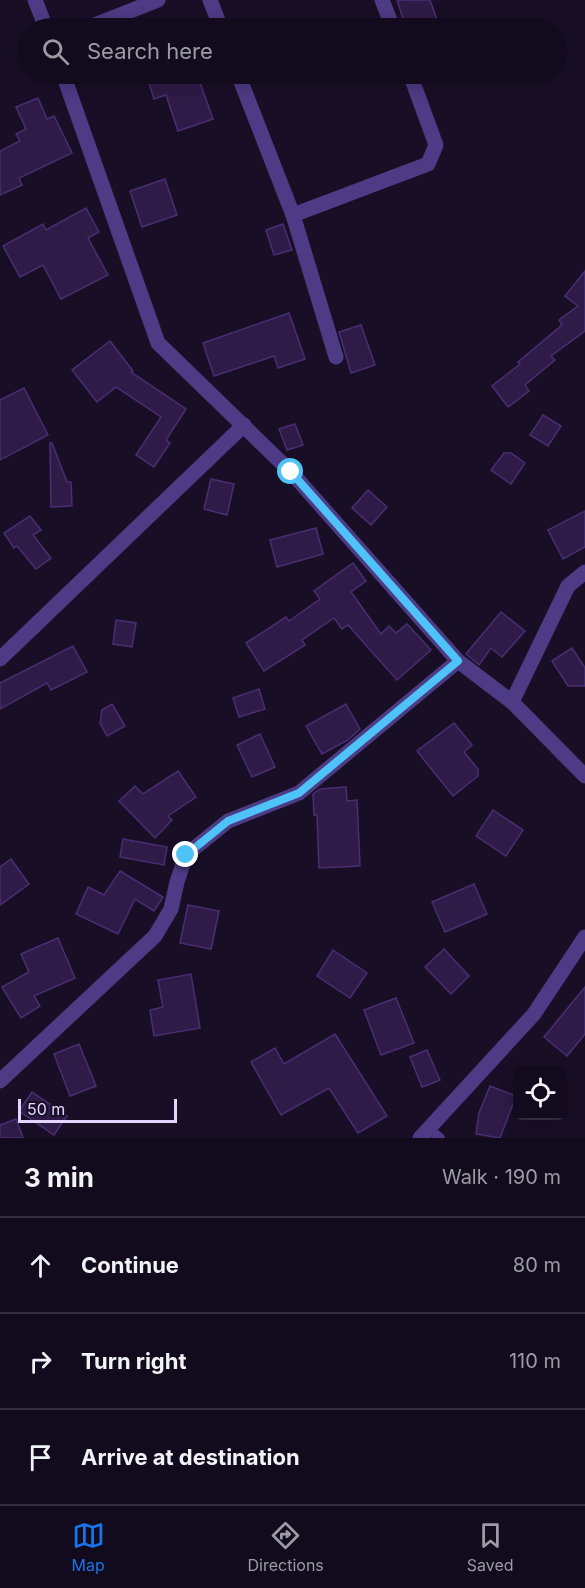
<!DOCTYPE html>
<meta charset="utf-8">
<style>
:root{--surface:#120b1d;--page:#1b1426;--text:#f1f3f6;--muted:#9c9ba4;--line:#312b3b;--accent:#1a73e8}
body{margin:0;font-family:Inter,sans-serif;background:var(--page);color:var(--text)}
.controls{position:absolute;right:18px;bottom:18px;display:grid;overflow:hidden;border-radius:9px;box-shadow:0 3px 15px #0003}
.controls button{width:54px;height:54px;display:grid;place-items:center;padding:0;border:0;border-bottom:2px solid var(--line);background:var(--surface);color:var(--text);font:30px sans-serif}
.scale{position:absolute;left:18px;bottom:15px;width:159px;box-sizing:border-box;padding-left:6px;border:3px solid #e3d5ff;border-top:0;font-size:16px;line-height:21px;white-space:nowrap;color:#e3d5ff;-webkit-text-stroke:4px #180f27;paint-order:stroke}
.stop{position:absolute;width:18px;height:18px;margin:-14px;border:4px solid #4fc3f7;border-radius:50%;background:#fff}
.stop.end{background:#4fc3f7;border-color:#fff;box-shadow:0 2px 6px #0008}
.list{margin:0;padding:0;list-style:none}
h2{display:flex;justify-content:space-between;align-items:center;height:78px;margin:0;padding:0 24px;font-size:26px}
h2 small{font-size:20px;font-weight:400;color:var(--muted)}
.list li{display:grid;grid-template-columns:39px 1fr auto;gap:18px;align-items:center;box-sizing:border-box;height:96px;padding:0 24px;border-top:2px solid var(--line)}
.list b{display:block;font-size:22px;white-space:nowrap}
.list em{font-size:20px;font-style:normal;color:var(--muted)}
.icon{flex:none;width:33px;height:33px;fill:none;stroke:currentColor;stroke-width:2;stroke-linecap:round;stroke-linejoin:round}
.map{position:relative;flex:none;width:585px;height:1138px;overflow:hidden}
.search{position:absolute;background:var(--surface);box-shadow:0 3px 15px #0003;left:18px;right:18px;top:18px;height:66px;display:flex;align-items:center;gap:15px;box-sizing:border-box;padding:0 21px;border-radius:33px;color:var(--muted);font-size:22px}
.sheet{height:366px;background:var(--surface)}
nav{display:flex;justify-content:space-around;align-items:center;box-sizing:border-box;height:84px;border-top:2px solid var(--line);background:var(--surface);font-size:16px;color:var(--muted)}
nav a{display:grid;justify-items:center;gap:3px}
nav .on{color:var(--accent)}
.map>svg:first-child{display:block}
.building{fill:#2e1b47;stroke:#4a2e73;stroke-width:1.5}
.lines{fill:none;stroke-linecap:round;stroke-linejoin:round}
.service{stroke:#4d3b85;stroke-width:10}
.minor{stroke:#4d3b85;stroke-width:15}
.route{stroke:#4fc3f7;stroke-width:8}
</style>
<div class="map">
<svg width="585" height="1138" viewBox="0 0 585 1138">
<rect width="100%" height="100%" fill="#180f27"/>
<g class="building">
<polygon points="397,0 430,0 437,20 406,28"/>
<polygon points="146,74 197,74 213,119 178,131 166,95 154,99"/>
<polygon points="38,98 47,119 54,116 72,153 19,178 22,185 0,195 0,151 20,141 16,134 26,129 16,107"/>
<polygon points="165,179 177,215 142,227 130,191"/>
<polygon points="86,208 99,232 88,238 108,275 61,299 43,265 20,277 3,246 43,224 46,230"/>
<polygon points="283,224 292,250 274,255 266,230"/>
<polygon points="585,271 585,331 551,356 555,360 525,385 529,391 508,407 492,386 520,364 518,362 562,325 559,320 578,306 565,296"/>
<polygon points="289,313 305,359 278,368 274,356 214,376 203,343"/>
<polygon points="361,325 375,365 351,373 339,332"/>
<polygon points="110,341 133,371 131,372 186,409 166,440 170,443 154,467 136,455 161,417 116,387 97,402 72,370"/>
<polygon points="24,388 48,435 0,460 0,400"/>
<polygon points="543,415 561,426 548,446 530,435"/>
<polygon points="295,424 303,445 287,450 279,429"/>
<polygon points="50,443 52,443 67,482 71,482 72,506 51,507"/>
<polygon points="504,453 511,453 525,463 511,484 491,470"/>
<polygon points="211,479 234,484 227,515 204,509"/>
<polygon points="368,490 387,507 371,525 352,508"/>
<polygon points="585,511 585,547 563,559 548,530"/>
<polygon points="30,516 41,530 33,535 51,558 36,569 17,546 14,548 4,533"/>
<polygon points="316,528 323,554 277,567 270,540"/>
<polygon points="353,563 366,581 351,592 381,634 389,626 396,633 407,624 431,650 397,680 348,625 342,629 334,618 302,640 305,645 264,671 246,643 286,617 289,621 320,599 314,591"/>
<polygon points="501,612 525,631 502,657 491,648 479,665 466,654"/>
<polygon points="116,620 136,623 132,647 113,644"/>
<polygon points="73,646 87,672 51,690 47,683 0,709 0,683"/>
<polygon points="572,648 585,668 585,686 568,686 552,661"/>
<polygon points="259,689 265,709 239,717 233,698"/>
<polygon points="112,704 125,726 107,736 100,723 102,710"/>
<polygon points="346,704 360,729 348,740 322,754 306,726"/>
<polygon points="454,723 472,745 464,752 478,769 478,776 453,796 417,751"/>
<polygon points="260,734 275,767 252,777 237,745"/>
<polygon points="178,771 196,797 168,816 172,820 155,838 119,801 135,786 143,794"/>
<polygon points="346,787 347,801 357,800 360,866 319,868 317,815 314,815 313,794 320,789"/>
<polygon points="493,810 523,830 506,856 476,836"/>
<polygon points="123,839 167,847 164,865 120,857"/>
<polygon points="11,859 29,884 0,905 0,867"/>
<polygon points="120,871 163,897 154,911 135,899 118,934 76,914 88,887 104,895"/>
<polygon points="474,884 487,914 445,932 432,902"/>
<polygon points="188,905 219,911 211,949 180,943"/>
<polygon points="58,938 75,978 34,996 40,1006 21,1018 2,987 29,972 21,954"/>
<polygon points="444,949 469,976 451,994 425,967"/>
<polygon points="333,950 367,973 350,998 317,976"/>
<polygon points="191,974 200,1028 154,1036 150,1010 163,1007 158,980"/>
<polygon points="585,987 585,1034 567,1056 544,1037"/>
<polygon points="396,998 414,1043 381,1055 364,1010"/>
<polygon points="335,1034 387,1116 358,1133 329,1088 281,1115 251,1062 275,1048 284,1064"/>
<polygon points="79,1044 96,1086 70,1096 54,1054"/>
<polygon points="427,1050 440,1080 422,1087 410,1057"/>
<polygon points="490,1086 516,1096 500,1138 476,1134 479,1113"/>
<polygon points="32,1092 67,1116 54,1135 19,1111"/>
<polygon points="16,1119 23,1138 0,1138 0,1125"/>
</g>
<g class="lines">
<polyline class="service" points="429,1129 440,1138"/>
<g class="minor">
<polyline points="35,0 46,28"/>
<polyline points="210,0 221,28"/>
<polyline points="382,0 393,28"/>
<polyline points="87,28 158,0"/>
<polyline points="63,74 158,343 291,472 458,661 512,702 585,776"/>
<polyline points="238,74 293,215 336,357"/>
<polyline points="293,215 428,164 436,145 410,74"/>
<polyline points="0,659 244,425"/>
<polyline points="512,702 568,586 585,572"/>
<polyline points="0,1081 155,936 171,909 177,882 186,855 228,821 299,793 458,661"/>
<polyline points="420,1138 534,1014 585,937"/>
</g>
</g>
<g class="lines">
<polyline class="route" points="186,855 228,821 299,793 458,661 291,472"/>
</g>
</svg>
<div class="controls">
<button><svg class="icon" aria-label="locate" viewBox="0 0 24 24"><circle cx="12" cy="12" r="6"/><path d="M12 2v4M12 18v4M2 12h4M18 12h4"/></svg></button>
</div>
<div class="scale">50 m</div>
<div class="stop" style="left:291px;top:472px"></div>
<div class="stop end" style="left:186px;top:855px"></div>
<div class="search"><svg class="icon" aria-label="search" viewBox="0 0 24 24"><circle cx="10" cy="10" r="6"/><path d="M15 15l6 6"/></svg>Search here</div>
</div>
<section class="sheet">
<h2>3 min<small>Walk · 190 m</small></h2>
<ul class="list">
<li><svg class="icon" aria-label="ahead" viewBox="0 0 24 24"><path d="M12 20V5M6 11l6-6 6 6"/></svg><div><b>Continue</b></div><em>80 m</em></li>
<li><svg class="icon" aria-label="right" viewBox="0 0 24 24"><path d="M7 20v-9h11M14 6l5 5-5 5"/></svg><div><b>Turn right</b></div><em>110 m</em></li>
<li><svg class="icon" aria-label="arrive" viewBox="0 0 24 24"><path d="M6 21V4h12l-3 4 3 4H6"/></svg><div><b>Arrive at destination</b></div></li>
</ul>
</section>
<nav>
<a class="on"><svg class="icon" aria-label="map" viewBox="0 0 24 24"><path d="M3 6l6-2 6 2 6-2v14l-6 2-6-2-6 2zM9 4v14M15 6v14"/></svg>Map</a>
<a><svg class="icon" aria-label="directions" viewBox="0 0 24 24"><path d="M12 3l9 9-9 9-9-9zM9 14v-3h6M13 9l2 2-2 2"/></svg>Directions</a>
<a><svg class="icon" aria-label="saved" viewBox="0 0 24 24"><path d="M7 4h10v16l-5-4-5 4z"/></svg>Saved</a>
</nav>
